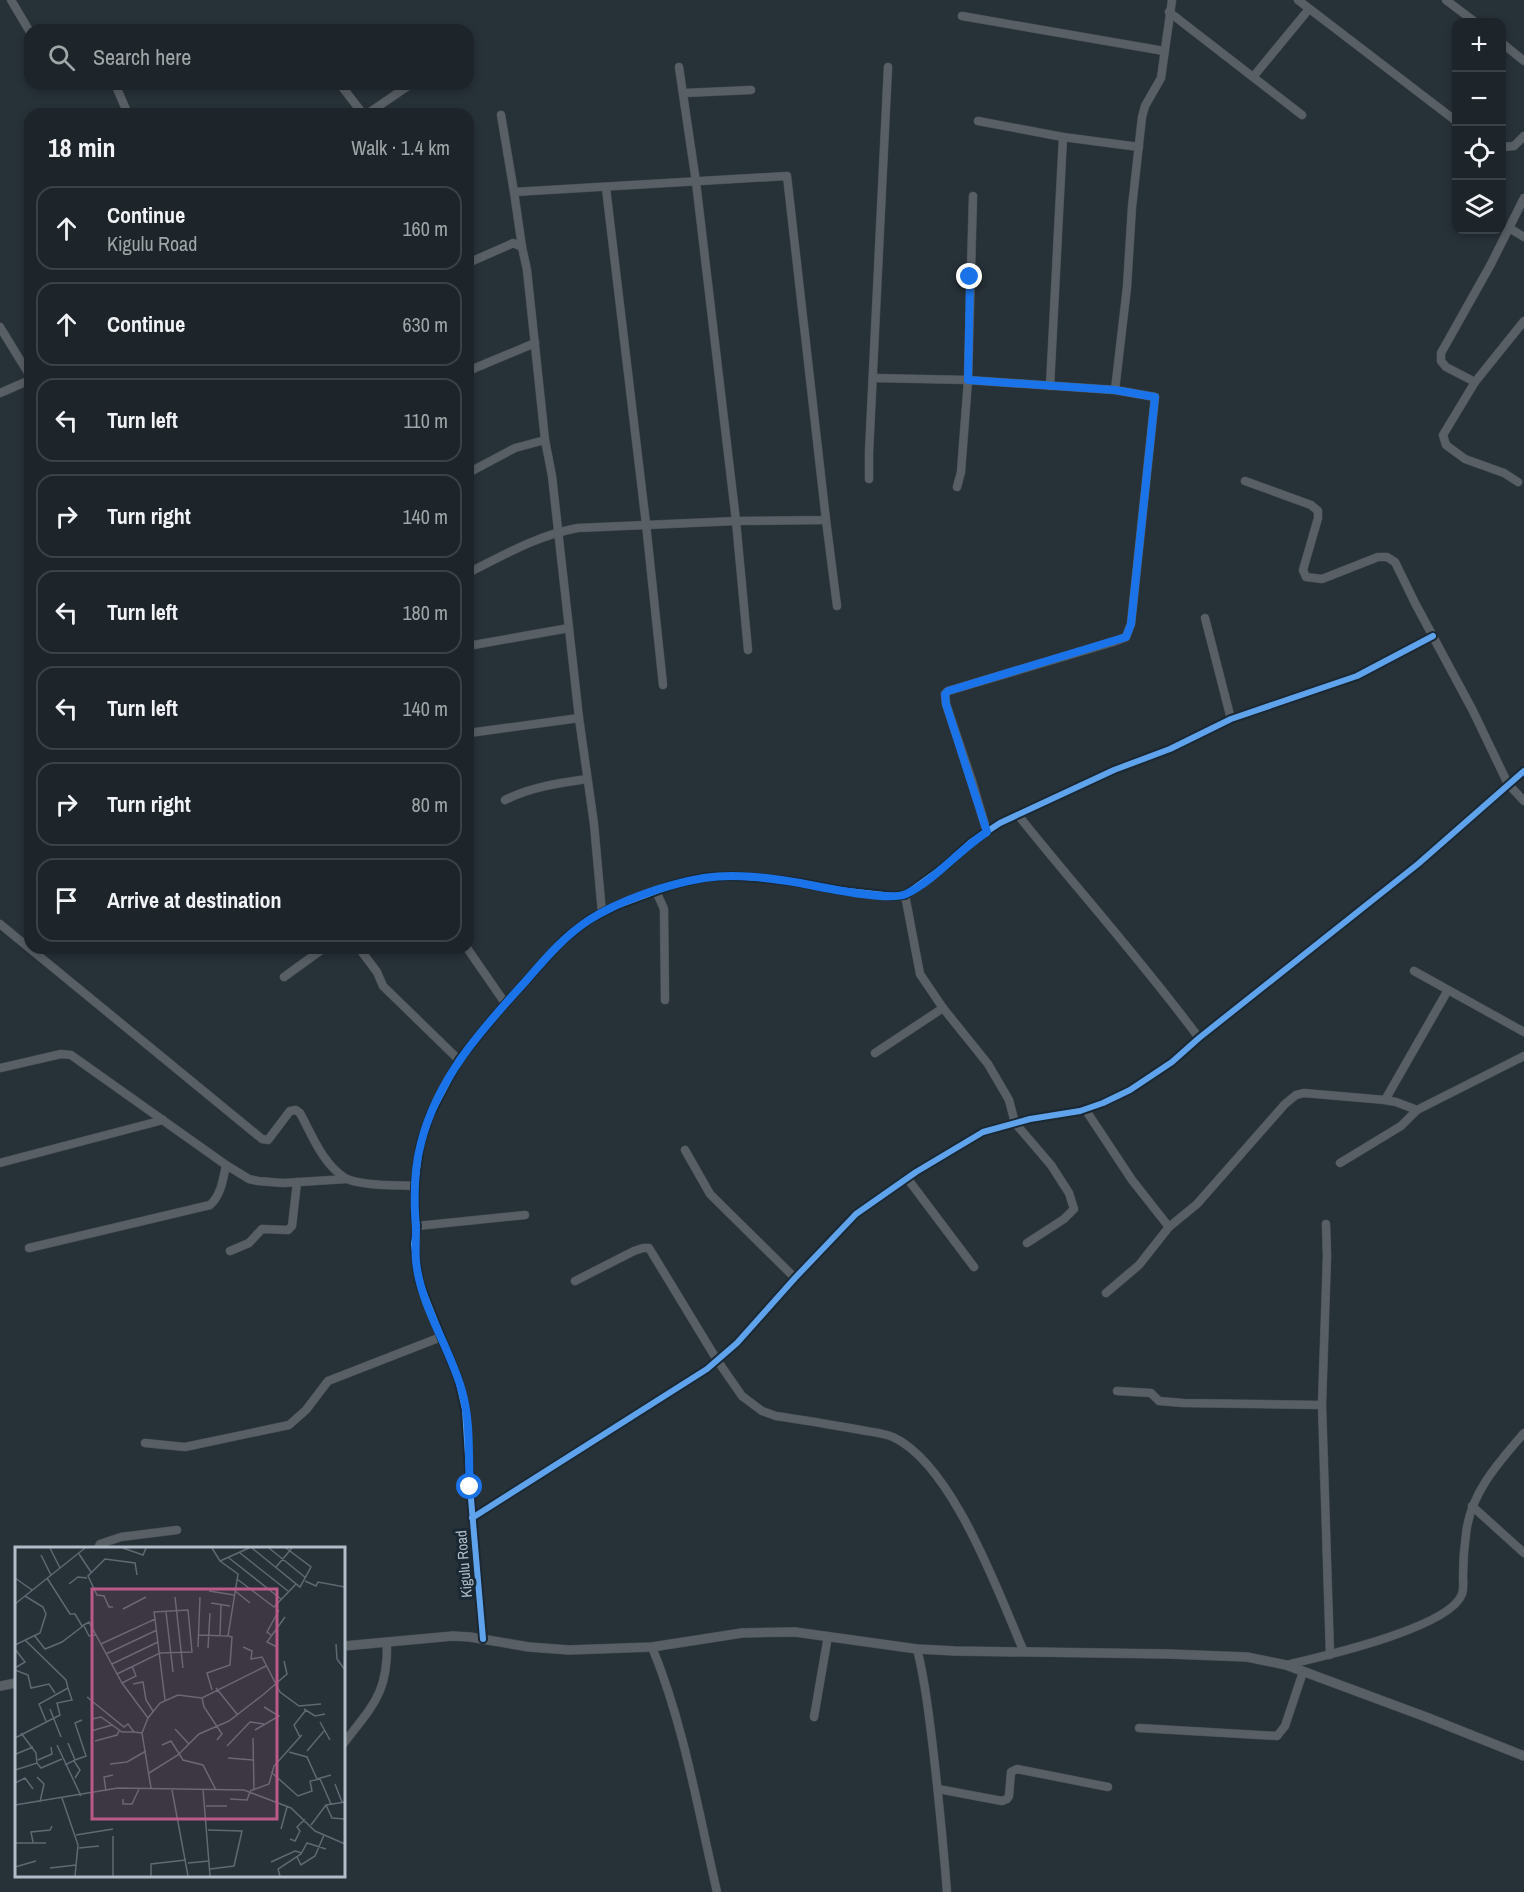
<!DOCTYPE html>
<meta charset="utf-8">
<style>
:root{--surface:#1d252a;--page:#252d32;--text:#f1f3f6;--muted:#a0a5a8;--line:#3b4247}
body{margin:0;font-family:"Archivo Narrow",sans-serif;background:var(--page);color:var(--text)}
.controls{position:absolute;right:18px;top:18px;display:grid;overflow:hidden;border-radius:12px;box-shadow:0 3px 9px #0003}
.controls button{width:54px;height:54px;display:grid;place-items:center;padding:0;border:0;border-bottom:2px solid var(--line);background:var(--surface);color:var(--text);font:30px sans-serif}
.stop{position:absolute;width:18px;height:18px;margin:-14px;border:4px solid #1a73e8;border-radius:50%;background:#fff}
.stop.end{background:#1a73e8;border-color:#fff;box-shadow:0 2px 6px #0008}
.list{margin:0;padding:0;list-style:none}
h2{display:flex;justify-content:space-between;align-items:center;height:78px;margin:0;padding:0 24px;font-size:26px}
h2 small{font-size:20px;font-weight:400;color:var(--muted)}
.list li{display:grid;grid-template-columns:39px 1fr auto;gap:18px;align-items:center;box-sizing:border-box;height:84px;margin:0 12px 12px;padding:0 12px;border:2px solid var(--line);border-radius:18px}
.list b{display:block;font-size:22px;white-space:nowrap}
.list p{margin:0;font-size:20px;white-space:nowrap;color:var(--muted)}
.list em{font-size:20px;font-style:normal;color:var(--muted)}
.icon{flex:none;width:33px;height:33px;fill:none;stroke:currentColor;stroke-width:2;stroke-linecap:round;stroke-linejoin:round}
.map{position:relative;flex:none;width:1524px;height:1892px;overflow:hidden}
.search{position:absolute;background:var(--surface);box-shadow:0 3px 9px #0003;left:24px;top:24px;width:450px;height:66px;display:flex;align-items:center;gap:15px;box-sizing:border-box;padding:0 21px;border-radius:18px;color:var(--muted);font-size:22px}
.panel{position:absolute;background:var(--surface);box-shadow:0 3px 9px #0003;left:24px;top:108px;width:450px;height:846px;border-radius:18px}
.map>svg:first-child{display:block}
.lines{fill:none;stroke-linecap:round;stroke-linejoin:round}
.minor-casing{stroke:#464d52;stroke-width:9}
.tertiary-casing{stroke:#464d52;stroke-width:10}
.minor{stroke:#585f65;stroke-width:8}
.tertiary{stroke:#585f65;stroke-width:9}
.cycleway-casing{stroke:#1a2833;stroke-width:10}
.cycleway{stroke:#60a3ed;stroke-width:6}
.route{stroke:#1a73e8;stroke-width:8}
.labels{text-anchor:middle;stroke-width:6;stroke-linejoin:round;paint-order:stroke}
.street-label{font-size:15px;fill:#b1bec9;stroke:#1a2833}
.inset-road{fill:none;stroke:#5e6972;stroke-width:1.5}
.view{fill:#bb5a87;fill-opacity:0.15;stroke:#bb5a87;stroke-width:3}
.inset-edge{fill:none;stroke:#b1bec9;stroke-width:3}
</style>
<div class="map">
<svg width="1524" height="1892" viewBox="0 0 1524 1892">
<rect width="100%" height="100%" fill="#273138"/>
<g class="lines">
<g class="minor-casing">
<g id="minor">
<polyline points="11,0 30,32"/>
<polyline points="1298,0 1456,121"/>
<polyline points="1446,0 1475,22"/>
<polyline points="1169,12 1302,115"/>
<polyline points="962,16 1164,51"/>
<polyline points="1502,43 1524,61"/>
<polyline points="679,67 696,182 736,521 748,650"/>
<polyline points="1253,77 1309,9"/>
<polyline points="115,84 128,114"/>
<polyline points="340,84 363,114"/>
<polyline points="684,93 751,90"/>
<polyline points="367,114 411,84"/>
<polyline points="501,115 514,192"/>
<polyline points="978,121 1063,137 1139,147"/>
<polyline points="1502,147 1514,146 1524,136"/>
<polyline points="606,188 646,524 663,685"/>
<polyline points="1509,228 1524,237"/>
<polyline points="468,263 509,245 513,243 522,247 527,270 545,440 552,476 579,718 594,824 602,913"/>
<polyline points="0,327 30,376"/>
<polyline points="468,371 535,343"/>
<polyline points="873,378 968,380 1115,390 1127,287 1132,207 1142,117 1145,106 1161,78 1172,0"/>
<polyline points="1475,382 1446,367 1441,361 1441,353 1491,264 1524,198"/>
<polyline points="1050,386 1063,137"/>
<polyline points="0,393 30,380"/>
<polyline points="468,473 515,448 545,440"/>
<polyline points="869,479 869,452 888,67"/>
<polyline points="1245,481 1311,505 1318,511 1318,518 1303,570 1306,577 1322,579 1378,557 1387,557 1395,562 1415,603 1473,711 1508,784 1524,801"/>
<polyline points="1518,482 1504,473 1465,459 1446,445 1443,435 1475,382 1524,321"/>
<polyline points="957,487 961,472 968,380 973,196"/>
<polyline points="826,520 837,606"/>
<path d="M468 573C504 555 538 535 578 528L736 521 826 520 787 176 514 192 522 247"/>
<polyline points="1205,618 1231,719"/>
<polyline points="468,646 569,628"/>
<polyline points="469,733 579,718"/>
<path d="M505 800C531 787 559 783 587 779"/>
<path d="M1018 815C1078 890 1142 961 1199 1038"/>
<polyline points="987,832 972,781 946,704 945,694 948,691 1113,642 1126,637 1131,624 1155,397 1115,390"/>
<polyline points="656,891 664,909 665,1000"/>
<polyline points="905,895 920,974 943,1008 988,1064 1009,1100 1015,1123 1051,1165 1069,1193 1074,1209 1064,1219 1027,1243"/>
<path d="M0 924 262 1139 268 1140 290 1111 296 1110 300 1113C312 1135 322 1163 345 1178 360 1186 397 1185 415 1186"/>
<polyline points="359,948 377,972 383,986 459,1060"/>
<polyline points="467,948 505,1003"/>
<polyline points="1414,971 1524,1032"/>
<polyline points="284,977 324,948"/>
<polyline points="875,1053 943,1008"/>
<polyline points="0,1068 61,1054 71,1055 226,1165 249,1179 258,1181 283,1183 347,1179"/>
<polyline points="1385,1100 1448,990"/>
<polyline points="1085,1109 1132,1180 1169,1227"/>
<polyline points="685,1150 710,1194 795,1278"/>
<polyline points="0,1163 163,1120"/>
<polyline points="1340,1163 1401,1126 1417,1110 1524,1056"/>
<polyline points="907,1178 974,1267"/>
<polyline points="1326,1224 1327,1256 1322,1405 1330,1655"/>
<polyline points="417,1226 525,1215"/>
<path d="M29 1248 210 1205C221 1195 223 1180 226 1165"/>
<polyline points="230,1251 249,1243 262,1229 288,1230 292,1226 297,1182"/>
<path d="M575 1281 634 1251 643 1248H649L717 1360 742 1396 762 1411 776 1416C804 1420 833 1425 861 1430 871 1432 884 1433 893 1437 953 1465 998 1592 1024 1652"/>
<polyline points="1106,1293 1139,1265 1169,1227 1197,1204 1285,1104 1296,1095 1304,1093 1385,1100 1396,1102 1417,1110"/>
<polyline points="1117,1391 1151,1393 1159,1401 1183,1403 1322,1405"/>
<polyline points="145,1443 185,1447 289,1425 306,1410 328,1381 441,1337"/>
<polyline points="1472,1506 1524,1553"/>
<polyline points="472,1518 707,1369 737,1343 795,1278 856,1214 916,1172 983,1132 1030,1119 1080,1111 1103,1103 1130,1090 1172,1062 1199,1038 1418,864 1524,771"/>
<polyline points="98,1548 100,1544 121,1537 177,1530"/>
<polyline points="462,1551 475,1546"/>
<polyline points="483,1639 470,1487 465,1409 458,1379 419,1281 414,1244 417,1226 415,1216 415,1186 420,1145 430,1115 459,1060 497,1013 563,940 590,919 616,906 675,884 706,877 730,876 760,878 797,882 839,890 893,896 905,895 945,866 971,842 1000,823 1114,770 1170,749 1231,719 1357,676 1433,636"/>
<path d="M652 1647C684 1725 698 1810 717 1892"/>
<path d="M917 1649C925 1679 928 1709 932 1740 938 1791 943 1841 947 1892"/>
<path d="M1286 1665C1320 1657 1450 1628 1462 1594 1464 1589 1463 1581 1463 1576 1463 1562 1464 1548 1466 1534 1470 1494 1498 1463 1524 1433"/>
<polyline points="814,1717 828,1636"/>
<polyline points="1139,1728 1277,1736 1285,1726 1303,1672"/>
<path d="M344 1743C373 1705 388 1693 387 1643"/>
<polyline points="938,1789 1002,1801 1007,1799 1009,1796 1011,1772 1017,1769 1108,1787"/>
</g>
</g>
<g class="tertiary-casing">
<g id="tertiary">
<polyline points="344,1646 453,1636 470,1637 529,1647 569,1650 652,1647 742,1633 795,1632 917,1649 955,1651 1169,1654 1247,1657 1286,1665 1426,1717 1524,1756"/>
<polyline points="0,1686 16,1683"/>
</g>
</g>
<use href="#minor" class="minor"/>
<use href="#tertiary" class="tertiary"/>
<g class="cycleway-casing">
<g id="cycleway">
<polyline points="472,1518 707,1369 737,1343 795,1278 856,1214 916,1172 983,1132 1030,1119 1080,1111 1103,1103 1130,1090 1172,1062 1199,1038 1418,864 1524,771"/>
<polyline points="483,1639 470,1487 465,1409 458,1379 419,1281 414,1244 417,1226 415,1216 415,1186 420,1145 430,1115 459,1060 497,1013 563,940 590,919 616,906 675,884 706,877 730,876 760,878 797,882 839,890 893,896 905,895 945,866 971,842 1000,823 1114,770 1170,749 1231,719 1357,676 1433,636"/>
</g>
</g>
<use href="#cycleway" class="cycleway"/>
</g>
<g class="lines">
<path class="route" d="M470 1487C468 1456 471 1422 462 1391 450 1348 420 1305 416 1261 415 1249 416 1239 416 1229 416 1223 415 1218 415 1213 414 1190 415 1165 421 1143 437 1079 481 1030 524 983 544 960 563 937 589 920 620 900 668 884 704 878 735 873 770 878 800 883 821 887 889 902 906 894 934 881 960 849 987 832L946 704 945 694 948 691 1126 637 1131 624 1155 397 1115 390 968 380 970 277"/>
</g>
<g class="labels">
<g class="street-label">
<text transform="translate(464 1564) rotate(-95)" y="5">Kigulu Road</text>
</g>
</g>
<g transform="translate(15 1547)">
<rect width="330" height="330" fill="#273138"/>
<path class="inset-road" d="M35 1 45 21M108 1 128 8 131 1M237 1 285 40 296 20 271 1M254 1 291 31M225 6 273 44M64 7 76 25M26 8 36 28M214 11 266 52M205 14 234 1M261 20 277 1M0 31 17 43M32 31 55 67H60L67 79 74 75 107 136 133 171M222 32 259 60 281 37M290 34 301 39 303 35 330 40M54 37 63 30 72 31M219 43 235 56M194 44 219 48M160 50 168 121M196 56 215 59M0 57 70 1M98 60H94L89 49 82 48 73 29 90 12 120 16 122 28M108 62 131 50M151 65 158 125M69 79 74 89 81 88M19 88 30 102 47 95 68 79M183 88 213 89 223 27 205 14 197 1M256 88 252 85 264 63M205 89 206 58M10 93 51 133 53 141 24 157 31 174M86 97 140 72 150 153M321 97 322 112 330 123M0 98 25 86 31 67 28 60 10 49M183 100 185 50M228 100 237 104 236 112 247 110 265 145 284 159 306 157M262 100 252 95 270 70M193 101 195 66M0 102 10 115 0 121M91 107 142 83M97 117 143 95M0 123 13 128 16 141 34 137 40 146M102 127 145 106 177 105 173 63 139 65 140 72M107 136 121 129 117 119M118 137 128 135 131 153 138 164M201 141 222 167M197 143 192 126 215 118 217 90 213 89M72 150 109 180 113 177 119 185 127 186M187 151 189 160 207 187 202 193M35 162 46 190M289 162 300 169 310 167M77 172 86 170 107 185H119M305 175 315 193M160 182 174 197M240 183 264 169 249 160M76 184 97 178M6 186 21 206 22 216M287 188 285 190 279 178 291 163M0 191 45 168 42 156 57 153 53 141M238 191 239 243M80 194 102 188 104 184M42 198 66 249M147 198 156 194 168 213 188 218 201 243M212 199 235 175 249 177M292 204 309 184M274 205 292 210 302 232 316 228M1 207 18 200M213 211 238 213M23 213 37 207 36 200M60 213 71 209 60 176 67 173M59 214 65 223 60 231M95 217 112 215 131 204M50 218 60 213 53 196M0 223 22 216 26 221 47 212M256 225 283 249 297 244 295 234 305 232 316 257M134 226 163 208 184 187 214 174 249 147 272 127 269 114M22 230 29 237 25 255M0 236 10 231 18 242M320 237 327 255M136 241 127 186 133 171 145 156 163 148 187 151 251 119M188 242 195 329M157 243 173 329M91 244 89 230 98 228M235 244 254 237 259 219 285 190M47 251 63 298 60 329M108 252V257H117L124 242M215 252 232 253 235 245M0 258 103 241 229 243 276 261 300 284 330 297M311 258 317 271 330 272M191 259H212M296 278 311 258 330 255M266 282 272 260M193 283 227 284 219 319 195 322M61 288 98 282M275 292 280 294 285 284 282 280 290 272M18 295 16 285 35 283 37 279M0 296H31M64 301 84 299M282 310 286 318 300 309 309 288M256 315 280 304 287 306M173 316 194 314M0 320 21 314M35 321 61 318M98 329V289M136 329V317L171 313M265 329 263 322 286 307 292 296 311 302"/>
<path class="view" d="M77 42H262V272H77Z"/>
<rect width="330" height="330" class="inset-edge"/>
</g>
</svg>
<div class="controls">
<button>+</button>
<button>−</button>
<button><svg class="icon" aria-label="locate" viewBox="0 0 24 24"><circle cx="12" cy="12" r="6"/><path d="M12 2v4M12 18v4M2 12h4M18 12h4"/></svg></button>
<button><svg class="icon" aria-label="layers" viewBox="0 0 24 24"><path d="M12 4l9 5-9 5-9-5zM3 14l9 5 9-5"/></svg></button>
</div>
<div class="stop" style="left:470px;top:1487px"></div>
<div class="stop end" style="left:970px;top:277px"></div>
<div class="search"><svg class="icon" aria-label="search" viewBox="0 0 24 24"><circle cx="10" cy="10" r="6"/><path d="M15 15l6 6"/></svg>Search here</div>
<section class="panel">
<h2>18 min<small>Walk · 1.4 km</small></h2>
<ul class="list">
<li><svg class="icon" aria-label="ahead" viewBox="0 0 24 24"><path d="M12 20V5M6 11l6-6 6 6"/></svg><div><b>Continue</b><p>Kigulu Road</p></div><em>160 m</em></li>
<li><svg class="icon" aria-label="ahead" viewBox="0 0 24 24"><path d="M12 20V5M6 11l6-6 6 6"/></svg><div><b>Continue</b></div><em>630 m</em></li>
<li><svg class="icon" aria-label="left" viewBox="0 0 24 24"><path d="M17 20v-9H6M10 6l-5 5 5 5"/></svg><div><b>Turn left</b></div><em>110 m</em></li>
<li><svg class="icon" aria-label="right" viewBox="0 0 24 24"><path d="M7 20v-9h11M14 6l5 5-5 5"/></svg><div><b>Turn right</b></div><em>140 m</em></li>
<li><svg class="icon" aria-label="left" viewBox="0 0 24 24"><path d="M17 20v-9H6M10 6l-5 5 5 5"/></svg><div><b>Turn left</b></div><em>180 m</em></li>
<li><svg class="icon" aria-label="left" viewBox="0 0 24 24"><path d="M17 20v-9H6M10 6l-5 5 5 5"/></svg><div><b>Turn left</b></div><em>140 m</em></li>
<li><svg class="icon" aria-label="right" viewBox="0 0 24 24"><path d="M7 20v-9h11M14 6l5 5-5 5"/></svg><div><b>Turn right</b></div><em>80 m</em></li>
<li><svg class="icon" aria-label="arrive" viewBox="0 0 24 24"><path d="M6 21V4h12l-3 4 3 4H6"/></svg><div><b>Arrive at destination</b></div></li>
</ul>
</section>
</div>
